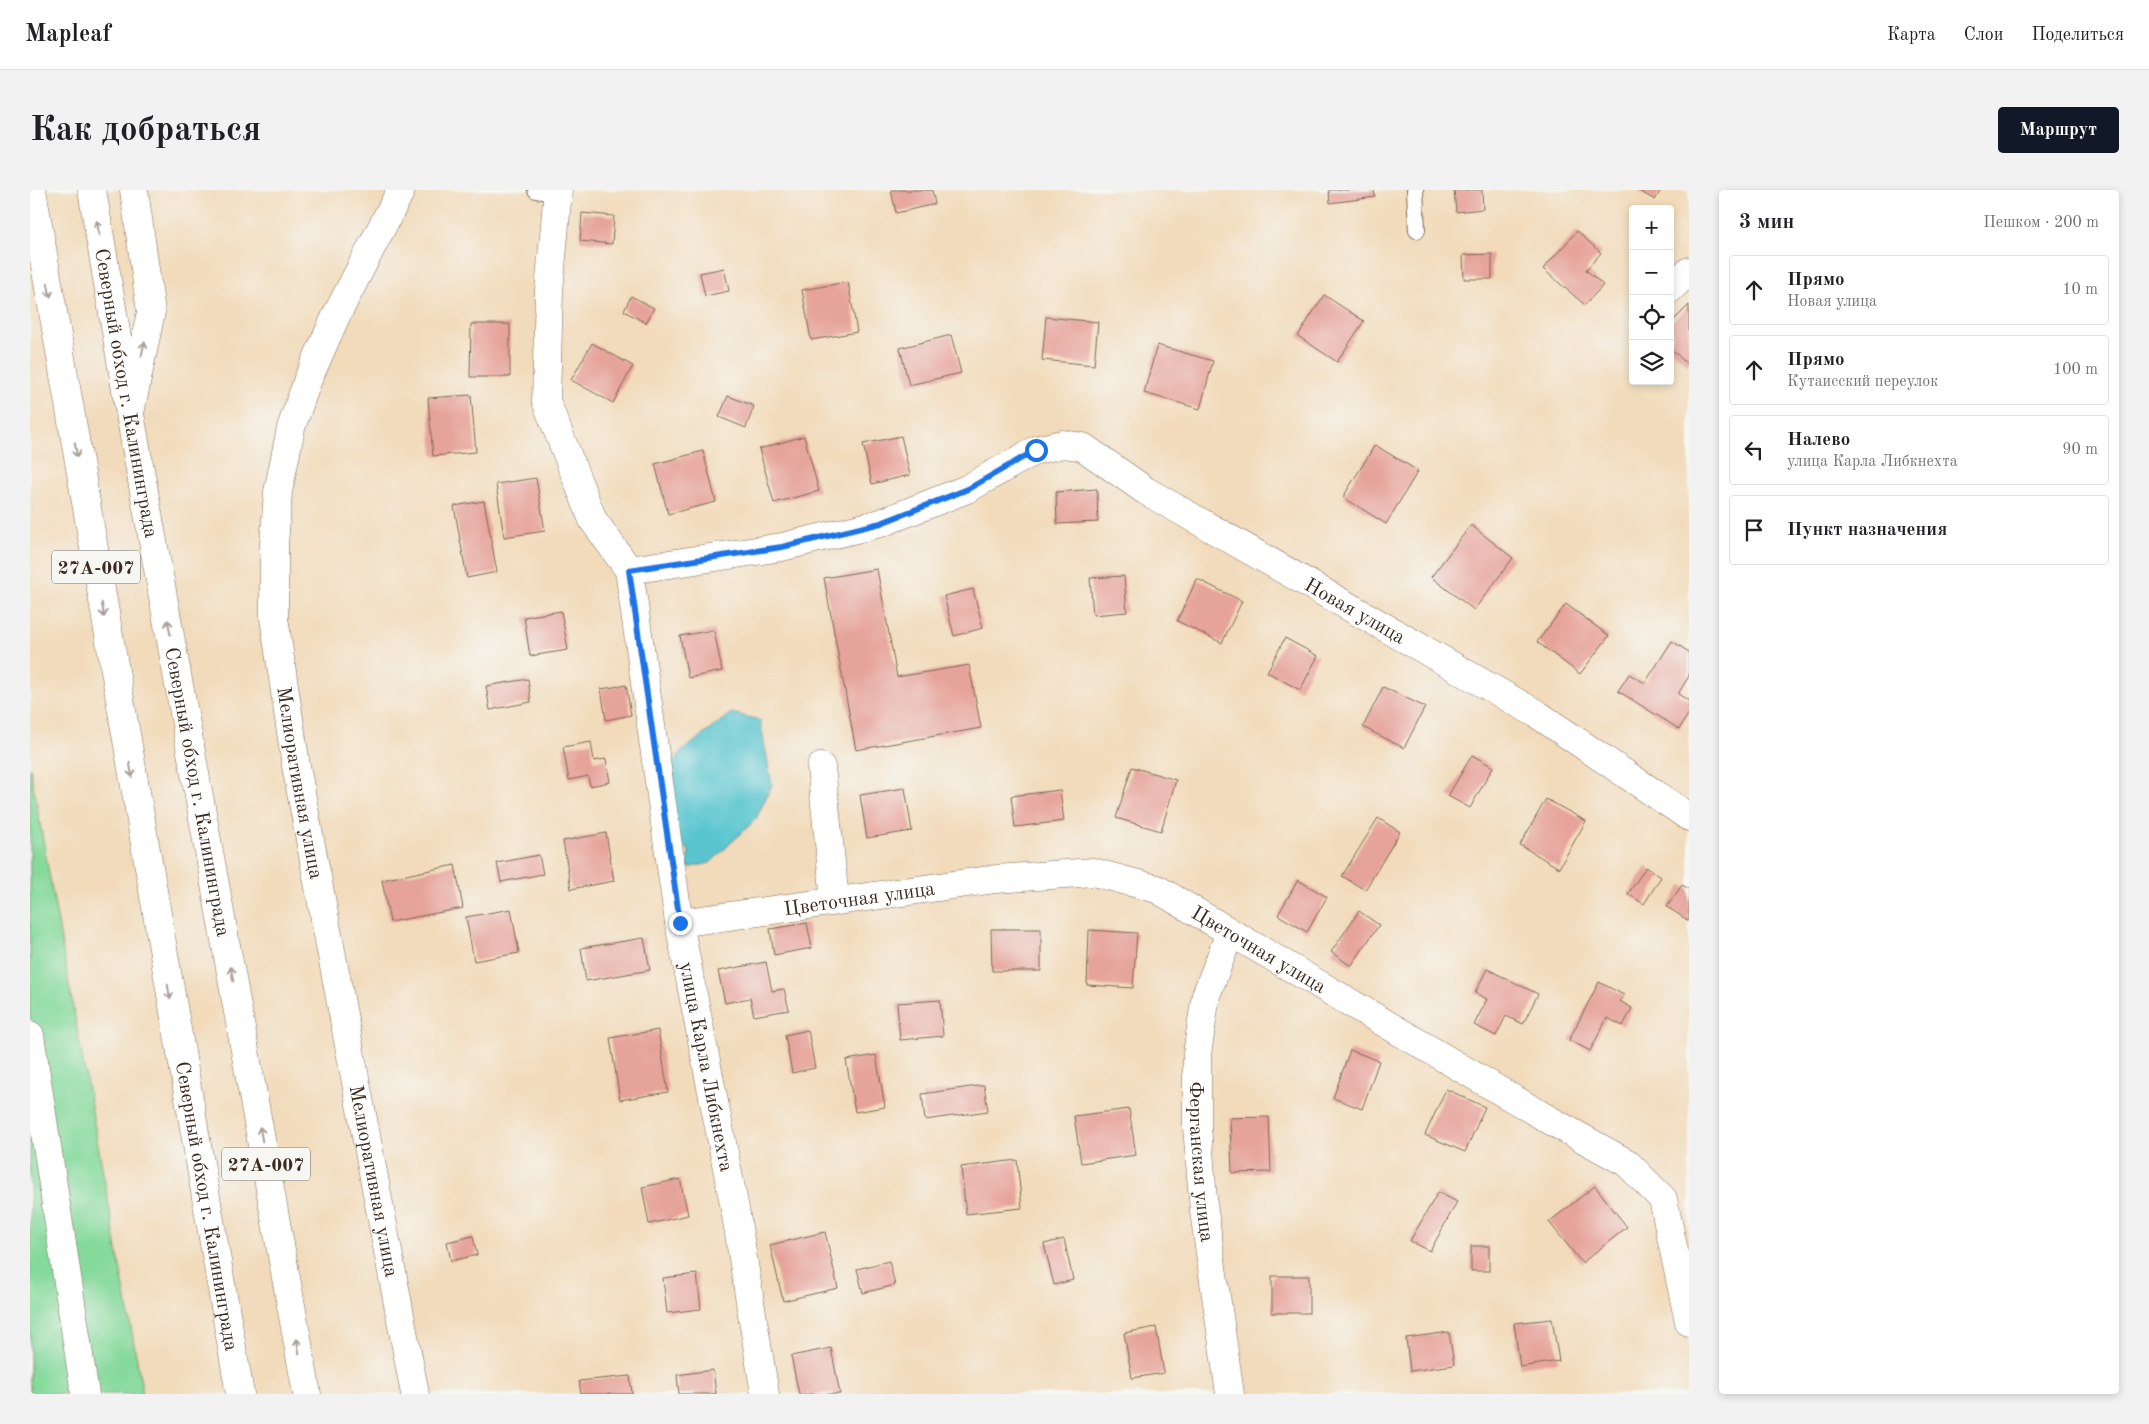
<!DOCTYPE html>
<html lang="ru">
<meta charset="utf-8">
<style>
:root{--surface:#fff;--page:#f2f2f2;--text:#202124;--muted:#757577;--line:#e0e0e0;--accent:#111827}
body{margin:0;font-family:"Old Standard TT",serif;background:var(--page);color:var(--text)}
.controls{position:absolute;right:15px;top:15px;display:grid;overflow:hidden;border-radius:5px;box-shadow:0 2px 8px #0003}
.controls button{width:45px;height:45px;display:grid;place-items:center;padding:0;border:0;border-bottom:1px solid var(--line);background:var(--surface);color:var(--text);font:25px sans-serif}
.stop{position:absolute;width:15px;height:15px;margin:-11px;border:4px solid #1a73e8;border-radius:50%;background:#fff}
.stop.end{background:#1a73e8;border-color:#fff;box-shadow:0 1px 5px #0008}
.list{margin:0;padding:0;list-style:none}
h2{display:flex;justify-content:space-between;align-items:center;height:65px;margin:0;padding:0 20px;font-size:21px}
h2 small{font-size:16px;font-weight:400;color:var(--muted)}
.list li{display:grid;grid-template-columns:32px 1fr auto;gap:15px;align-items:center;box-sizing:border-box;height:70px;margin:0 10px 10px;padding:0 10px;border:1px solid var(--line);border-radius:5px}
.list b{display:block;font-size:19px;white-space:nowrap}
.list p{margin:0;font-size:16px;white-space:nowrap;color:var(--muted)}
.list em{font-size:16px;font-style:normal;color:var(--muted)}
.icon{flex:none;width:28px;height:28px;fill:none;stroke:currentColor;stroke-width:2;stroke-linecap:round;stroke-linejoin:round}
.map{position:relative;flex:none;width:1659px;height:1204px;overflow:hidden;border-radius:5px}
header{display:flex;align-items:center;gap:30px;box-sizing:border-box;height:70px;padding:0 25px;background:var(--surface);border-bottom:1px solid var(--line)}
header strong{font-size:24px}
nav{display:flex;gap:28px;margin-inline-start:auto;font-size:18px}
.intro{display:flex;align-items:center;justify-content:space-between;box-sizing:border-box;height:120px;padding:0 30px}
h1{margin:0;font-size:35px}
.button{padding:12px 22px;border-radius:5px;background:var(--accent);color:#fff;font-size:18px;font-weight:700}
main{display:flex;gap:30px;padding:0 30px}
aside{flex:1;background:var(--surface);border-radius:5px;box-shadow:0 2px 8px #0003}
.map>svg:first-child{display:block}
.green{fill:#85d99b;stroke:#60825c}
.water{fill:#58c5cf;stroke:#4a7876}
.building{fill:#e6a39a}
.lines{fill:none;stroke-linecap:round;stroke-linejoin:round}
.service-casing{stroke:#7b6855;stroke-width:18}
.minor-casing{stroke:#7b6855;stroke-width:29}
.trunk-casing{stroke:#7b6855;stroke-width:29}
.service{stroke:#fff;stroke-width:16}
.minor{stroke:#fff;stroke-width:28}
.trunk{stroke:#fff;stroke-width:28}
.oneway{stroke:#a79f9a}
.route{stroke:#1a73e8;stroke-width:6}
.labels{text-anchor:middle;stroke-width:4.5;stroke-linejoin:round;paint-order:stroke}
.shield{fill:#f6f6f2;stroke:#73675e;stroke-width:1}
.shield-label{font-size:19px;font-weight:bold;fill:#3b2a1e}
.street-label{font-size:20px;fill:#3b2a1e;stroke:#f6f6f2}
</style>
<header>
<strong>Mapleaf</strong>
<nav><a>Карта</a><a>Слои</a><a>Поделиться</a></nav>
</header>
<div class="intro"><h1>Как добраться</h1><a class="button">Маршрут</a></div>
<main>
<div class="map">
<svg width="1659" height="1204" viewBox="0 0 1659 1204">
<rect width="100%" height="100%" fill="#f6f6f2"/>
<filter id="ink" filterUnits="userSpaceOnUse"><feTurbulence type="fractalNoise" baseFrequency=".02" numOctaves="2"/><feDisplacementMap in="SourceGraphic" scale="10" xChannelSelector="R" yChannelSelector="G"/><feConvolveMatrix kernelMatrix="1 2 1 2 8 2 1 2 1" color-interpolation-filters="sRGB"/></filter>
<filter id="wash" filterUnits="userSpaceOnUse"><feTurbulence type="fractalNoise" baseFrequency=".0096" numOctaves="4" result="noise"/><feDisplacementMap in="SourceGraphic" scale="20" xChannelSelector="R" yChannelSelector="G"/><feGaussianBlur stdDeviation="1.12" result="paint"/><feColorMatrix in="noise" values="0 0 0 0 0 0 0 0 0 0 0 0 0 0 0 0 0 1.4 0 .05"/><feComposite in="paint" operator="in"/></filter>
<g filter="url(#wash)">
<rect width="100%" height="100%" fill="#f2dbbb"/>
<polygon class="green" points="0,578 113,1204 0,1204"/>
<polygon class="water" points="701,523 730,530 742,595 726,629 680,673 657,678 659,660 641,647 633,589 650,563"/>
<g id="blocks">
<g class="building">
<polygon points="861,0 902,0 905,14 866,23"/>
<polygon points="1299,0 1344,0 1345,7 1300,13"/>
<polygon points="1424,0 1452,0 1453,19 1426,22"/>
<polygon points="1607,0 1631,0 1625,10"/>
<polygon points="552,23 584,26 582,54 550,51"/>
<polygon points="1547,41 1571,63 1556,80 1573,95 1555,115 1513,79"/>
<polygon points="1462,64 1462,89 1434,89 1433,65"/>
<polygon points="694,78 699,101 675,106 670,83"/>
<polygon points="818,92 827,142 781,150 772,100"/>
<polygon points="1294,105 1334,131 1307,172 1268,146"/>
<polygon points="601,106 624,118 616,133 594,121"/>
<polygon points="1659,115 1659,176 1640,158 1643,144 1640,134"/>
<polygon points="1016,127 1068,132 1064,175 1012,170"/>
<polygon points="441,134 480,134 480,187 440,187"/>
<polygon points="921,145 931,183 879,195 870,158"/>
<polygon points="562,153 603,176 583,213 541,190"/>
<polygon points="1127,155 1183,171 1170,219 1114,203"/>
<polygon points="441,205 446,262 403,266 398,208"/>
<polygon points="698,206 724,216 716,238 689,227"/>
<polygon points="774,246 789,301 744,313 729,259"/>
<polygon points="871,246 880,285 842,294 833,254"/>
<polygon points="1345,255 1388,281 1356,334 1313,307"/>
<polygon points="673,261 686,312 638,324 625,274"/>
<polygon points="506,288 515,341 474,347 466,294"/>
<polygon points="1067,299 1068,332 1027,334 1026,302"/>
<polygon points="454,311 467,382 437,388 424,316"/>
<polygon points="1441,335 1483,368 1444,420 1401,387"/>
<polygon points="847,379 867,487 939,475 951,538 826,560 794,388"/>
<polygon points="1094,386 1097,422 1063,425 1060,388"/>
<polygon points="1167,389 1212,411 1192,453 1147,431"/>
<polygon points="943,399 953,438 924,446 914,406"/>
<polygon points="1536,414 1579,446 1550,484 1507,452"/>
<polygon points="531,421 538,460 500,466 494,427"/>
<polygon points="684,440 692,481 658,488 650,446"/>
<polygon points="1255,448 1288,466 1270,500 1237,482"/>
<polygon points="1642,451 1659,462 1659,486 1648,504 1659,511 1659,523 1649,539 1588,501 1599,484 1615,493"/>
<polygon points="498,489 501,512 460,520 456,496"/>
<polygon points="596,495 601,525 576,530 571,499"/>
<polygon points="1353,497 1395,517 1374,558 1333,537"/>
<polygon points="561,552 564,571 576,569 580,592 560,596 558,586 539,590 533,557"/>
<polygon points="1442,565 1463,577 1440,618 1418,606"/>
<polygon points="1102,577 1146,590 1131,641 1086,628"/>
<polygon points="875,598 882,641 837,648 830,605"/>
<polygon points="1030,600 1034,631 985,637 981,606"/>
<polygon points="1516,609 1556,631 1529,678 1490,655"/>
<polygon points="1348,628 1370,642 1335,700 1312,686"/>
<polygon points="576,643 584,691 541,699 533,651"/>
<polygon points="509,665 513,684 471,692 467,673"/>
<polygon points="425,675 433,718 360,732 352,690"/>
<polygon points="1616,677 1631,687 1614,714 1598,704"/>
<polygon points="1268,690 1297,707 1277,742 1248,725"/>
<polygon points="1652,695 1659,699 1659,731 1637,717"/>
<polygon points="481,719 489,763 444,771 436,727"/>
<polygon points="1329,721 1349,735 1321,776 1301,762"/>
<polygon points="777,733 782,758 744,765 740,739"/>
<polygon points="961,739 1011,739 1011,781 962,781"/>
<polygon points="1059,740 1107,743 1103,798 1057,795"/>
<polygon points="614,748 620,780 556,791 551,758"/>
<polygon points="736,772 742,801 754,799 759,820 724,826 720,808 695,813 688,781"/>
<polygon points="1457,779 1508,804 1493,834 1476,826 1466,846 1444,835 1457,809 1445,803"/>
<polygon points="1569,792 1594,805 1590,811 1602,818 1593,836 1577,828 1560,861 1539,850"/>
<polygon points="910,810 913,846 870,850 867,813"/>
<polygon points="628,840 638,902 590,910 580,848"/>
<polygon points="778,840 785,878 762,883 755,845"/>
<polygon points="1320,860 1349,871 1332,919 1303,908"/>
<polygon points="846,865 855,917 825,922 816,870"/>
<polygon points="954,895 958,921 895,930 892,904"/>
<polygon points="1416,899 1455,917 1435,962 1395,945"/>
<polygon points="1099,919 1106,965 1051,973 1044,926"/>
<polygon points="1239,927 1241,982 1202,983 1200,928"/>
<polygon points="987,970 992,1018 936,1024 931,977"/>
<polygon points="650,989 658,1025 619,1034 612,997"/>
<polygon points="1565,996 1597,1037 1552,1073 1519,1032"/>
<polygon points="1408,1002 1427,1012 1400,1061 1380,1051"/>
<polygon points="795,1042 808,1098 753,1111 740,1055"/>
<polygon points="443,1046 447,1065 421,1071 417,1052"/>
<polygon points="1034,1049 1043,1090 1024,1095 1014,1054"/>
<rect x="1441" y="1056" width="18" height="25"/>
<polygon points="859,1071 865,1095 833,1103 827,1079"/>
<polygon points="667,1084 671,1119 637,1123 633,1088"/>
<rect x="1242" y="1086" width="37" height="37"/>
<polygon points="1522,1129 1529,1171 1490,1177 1484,1133"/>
<polygon points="1126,1137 1134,1183 1102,1188 1094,1143"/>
<polygon points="1419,1142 1424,1175 1380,1181 1376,1148"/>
<polygon points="801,1158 810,1204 769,1204 761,1166"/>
<polygon points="683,1180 686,1204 649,1204 647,1185"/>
<polygon points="600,1186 602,1204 551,1204 549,1191"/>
</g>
</g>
</g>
<g filter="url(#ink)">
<use href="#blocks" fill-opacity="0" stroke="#7b6855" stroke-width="1"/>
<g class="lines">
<g class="service-casing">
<g id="service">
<polyline points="506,0 528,4"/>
<polyline points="1385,0 1387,40"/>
</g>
</g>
<g class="minor-casing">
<g id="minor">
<path id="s1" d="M371 0 306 126 278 189 261 238 248 302 244 355V428L266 576 385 1204"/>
<path id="s2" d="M528 0 519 101 516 211 563 330 599 380 649 733 705 1019 735 1204"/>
<polyline points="1640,99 1659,81"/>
<polyline points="100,223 121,122 104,0"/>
<path id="s3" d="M599 380 752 357 851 333 937 299 1006 260 1033 254 1053 257 1116 301 1507 524 1659 627"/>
<polyline points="791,577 805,710"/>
<path id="s4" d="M649 733 966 689 1063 682 1127 699 1516 928 1597 973 1633 1009 1659 1132"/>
<path id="s5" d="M1200 743 1176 805 1167 864V937L1174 1021 1200 1204"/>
<polyline points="0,845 55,1204"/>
</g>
</g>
<g class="trunk-casing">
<g id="trunk">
<path id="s6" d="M2 0 210 1204"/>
<path id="s7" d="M62 0 100 224 277 1204"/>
</g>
</g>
<use href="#service" class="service"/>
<use href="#minor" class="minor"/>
<use href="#trunk" class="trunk"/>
</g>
<defs><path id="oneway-shaft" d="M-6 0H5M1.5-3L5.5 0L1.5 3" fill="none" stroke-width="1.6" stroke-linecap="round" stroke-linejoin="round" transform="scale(1.25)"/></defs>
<g class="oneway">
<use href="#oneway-shaft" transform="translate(68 38) rotate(-100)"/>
<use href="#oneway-shaft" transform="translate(19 100) rotate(80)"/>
<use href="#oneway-shaft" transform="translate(113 159) rotate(-78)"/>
<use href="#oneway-shaft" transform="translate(46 260) rotate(80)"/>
<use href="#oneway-shaft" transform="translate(73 420) rotate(80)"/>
<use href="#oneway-shaft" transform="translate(139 437) rotate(-100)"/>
<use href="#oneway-shaft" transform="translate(101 580) rotate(80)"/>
<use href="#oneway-shaft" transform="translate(202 784) rotate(-100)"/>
<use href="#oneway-shaft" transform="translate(139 802) rotate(80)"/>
<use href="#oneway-shaft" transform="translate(231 944) rotate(-100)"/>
<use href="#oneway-shaft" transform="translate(268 1156) rotate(-100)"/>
</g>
</g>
<g class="lines" filter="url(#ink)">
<polyline class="route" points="650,733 599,380 752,357 851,333 938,299 1006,260"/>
</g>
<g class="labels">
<g class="shield">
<rect x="22" y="360.5" width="88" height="33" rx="4"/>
<rect x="192" y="957.5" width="88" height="33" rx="4"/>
</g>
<g class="shield-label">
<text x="66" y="384">27А-007</text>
<text x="236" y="981">27А-007</text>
</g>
<g class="street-label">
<text dy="7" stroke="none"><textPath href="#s7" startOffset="206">Северный обход г. Калининграда</textPath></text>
<text dy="7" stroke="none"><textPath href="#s3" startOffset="794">Новая улица</textPath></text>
<text dy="7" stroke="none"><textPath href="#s1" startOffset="621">Мелиоративная улица</textPath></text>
<text dy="7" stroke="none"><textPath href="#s7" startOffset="611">Северный обход г. Калининграда</textPath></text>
<text dy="7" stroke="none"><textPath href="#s4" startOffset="182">Цветочная улица</textPath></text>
<text dy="7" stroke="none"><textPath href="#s4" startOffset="602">Цветочная улица</textPath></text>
<text dy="7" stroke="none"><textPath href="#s2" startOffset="904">улица Карла Либкнехта</textPath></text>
<text dy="7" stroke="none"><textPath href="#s5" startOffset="234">Ферганская улица</textPath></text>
<text dy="7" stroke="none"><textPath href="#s1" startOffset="1026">Мелиоративная улица</textPath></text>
<text dy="7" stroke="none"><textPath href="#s6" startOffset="1031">Северный обход г. Калининграда</textPath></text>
</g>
</g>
</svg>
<div class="controls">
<button>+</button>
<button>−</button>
<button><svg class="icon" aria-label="locate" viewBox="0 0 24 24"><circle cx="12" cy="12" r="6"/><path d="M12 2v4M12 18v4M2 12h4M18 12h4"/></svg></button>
<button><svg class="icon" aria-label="layers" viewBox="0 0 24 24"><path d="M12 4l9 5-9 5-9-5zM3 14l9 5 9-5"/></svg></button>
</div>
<div class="stop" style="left:1006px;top:260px"></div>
<div class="stop end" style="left:650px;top:733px"></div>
</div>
<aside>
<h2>3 мин<small>Пешком · 200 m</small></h2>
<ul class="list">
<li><svg class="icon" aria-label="ahead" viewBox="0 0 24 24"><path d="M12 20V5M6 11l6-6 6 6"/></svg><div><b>Прямо</b><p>Новая улица</p></div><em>10 m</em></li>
<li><svg class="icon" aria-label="ahead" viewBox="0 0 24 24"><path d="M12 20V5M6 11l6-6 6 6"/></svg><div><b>Прямо</b><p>Кутаисский переулок</p></div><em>100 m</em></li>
<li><svg class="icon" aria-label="left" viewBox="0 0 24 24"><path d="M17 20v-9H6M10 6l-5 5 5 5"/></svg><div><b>Налево</b><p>улица Карла Либкнехта</p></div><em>90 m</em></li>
<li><svg class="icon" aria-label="arrive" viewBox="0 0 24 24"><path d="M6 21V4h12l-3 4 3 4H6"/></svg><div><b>Пункт назначения</b></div></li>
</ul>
</aside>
</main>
